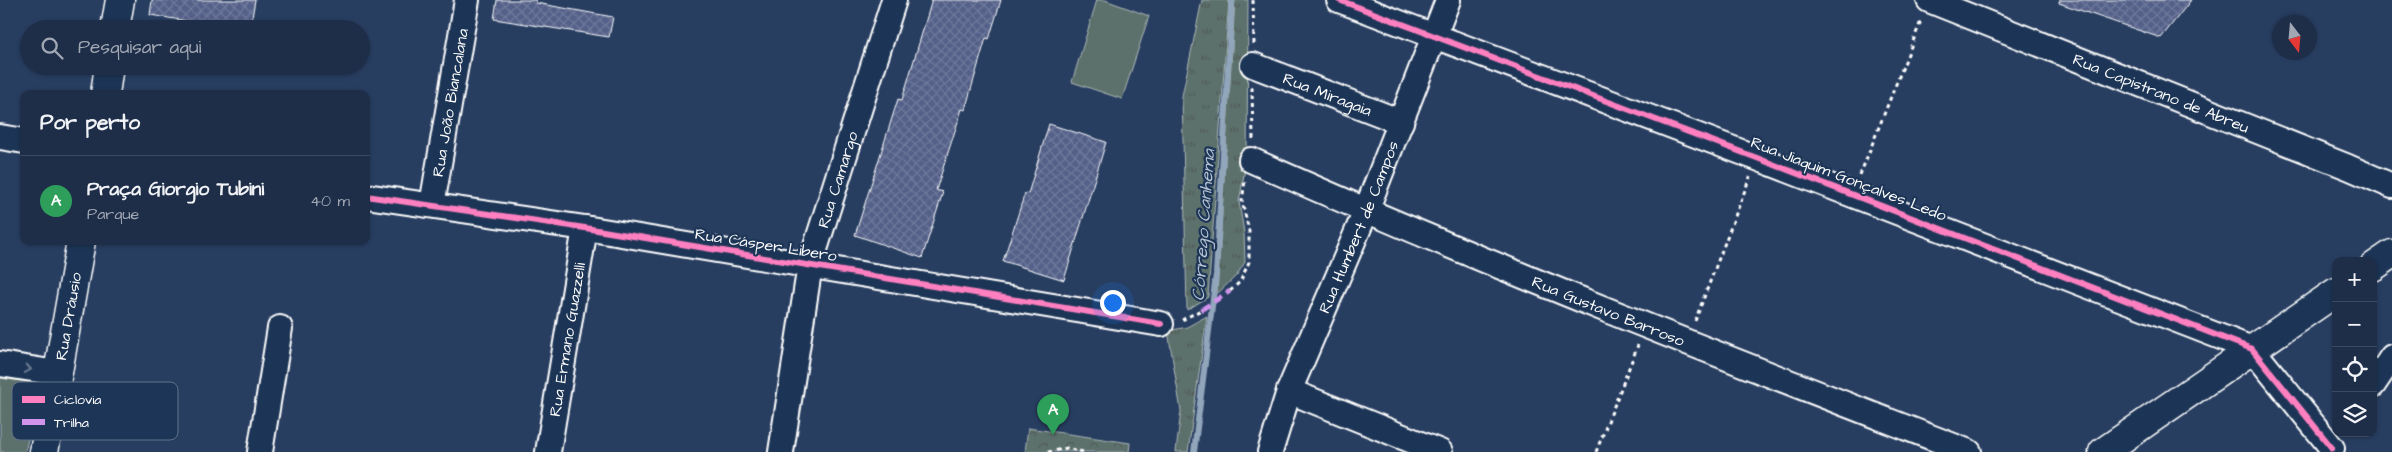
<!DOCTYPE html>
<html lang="pt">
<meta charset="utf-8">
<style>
:root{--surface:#1e2e49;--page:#263650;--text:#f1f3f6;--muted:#a1a8b4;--line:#3c4a61;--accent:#ffd166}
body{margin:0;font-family:"Architects Daughter",sans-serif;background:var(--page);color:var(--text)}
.controls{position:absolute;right:15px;bottom:15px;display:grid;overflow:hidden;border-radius:10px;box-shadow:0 1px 4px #0004}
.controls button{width:45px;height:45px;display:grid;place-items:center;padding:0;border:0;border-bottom:1px solid var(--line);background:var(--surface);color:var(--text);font:25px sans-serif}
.compass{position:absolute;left:2272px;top:15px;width:45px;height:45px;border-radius:50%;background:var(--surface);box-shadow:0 1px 4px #0004;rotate:164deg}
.you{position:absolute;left:1112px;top:302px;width:18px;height:18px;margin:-12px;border:4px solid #fff;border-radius:50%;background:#1a73e8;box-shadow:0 0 0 8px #1a73e833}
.badge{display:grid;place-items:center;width:32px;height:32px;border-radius:50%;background:var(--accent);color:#fff;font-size:16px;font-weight:700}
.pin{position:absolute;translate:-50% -41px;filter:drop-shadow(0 1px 2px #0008)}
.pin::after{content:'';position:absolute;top:26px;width:18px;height:15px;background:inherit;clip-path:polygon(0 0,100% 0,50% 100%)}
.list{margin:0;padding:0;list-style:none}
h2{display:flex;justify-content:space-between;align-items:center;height:65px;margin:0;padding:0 20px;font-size:21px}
h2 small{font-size:16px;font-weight:400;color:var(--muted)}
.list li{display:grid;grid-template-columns:32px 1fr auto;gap:15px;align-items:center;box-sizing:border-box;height:90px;padding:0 20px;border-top:1px solid var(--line)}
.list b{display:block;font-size:19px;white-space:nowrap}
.list p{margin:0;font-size:16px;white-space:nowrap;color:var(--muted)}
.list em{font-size:16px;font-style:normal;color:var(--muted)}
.icon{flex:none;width:28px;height:28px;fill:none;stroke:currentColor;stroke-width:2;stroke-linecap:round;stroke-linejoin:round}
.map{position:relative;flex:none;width:2392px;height:452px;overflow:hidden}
.search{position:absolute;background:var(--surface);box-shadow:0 1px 4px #0004;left:20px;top:20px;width:350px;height:55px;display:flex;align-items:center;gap:12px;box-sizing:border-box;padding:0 18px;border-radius:28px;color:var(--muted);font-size:19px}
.panel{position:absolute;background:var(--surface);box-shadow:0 1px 4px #0004;left:20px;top:90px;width:350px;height:155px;border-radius:10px}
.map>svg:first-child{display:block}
.grass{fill:url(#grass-tufts);stroke:#aeb8b6}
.park{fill:url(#park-crowns);stroke:#aeb8b6}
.garden{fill:#5c716c;stroke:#aeb8b6}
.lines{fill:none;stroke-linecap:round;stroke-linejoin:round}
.stream{stroke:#91a6bb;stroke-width:6}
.building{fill:url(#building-cross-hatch);stroke:#fff}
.street-casing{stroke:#fff;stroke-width:28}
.secondary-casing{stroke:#fff;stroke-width:31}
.path{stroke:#fff;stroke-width:3;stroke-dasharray:4 4;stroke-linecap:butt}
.street{stroke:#1d3557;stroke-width:24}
.secondary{stroke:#1d3557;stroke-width:28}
.quiet{stroke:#d193ec;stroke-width:5;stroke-dasharray:10 5;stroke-linecap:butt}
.cycleway-casing{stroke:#1d3557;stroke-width:9}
.cycleway{stroke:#ff80c0;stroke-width:6}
.oneway{stroke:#6c7c92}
.labels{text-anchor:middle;stroke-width:4.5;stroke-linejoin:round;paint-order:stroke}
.street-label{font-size:16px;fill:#fff;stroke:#1d3557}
.water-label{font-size:18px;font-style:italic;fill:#b5c3d2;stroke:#1d3557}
.key{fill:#1d3557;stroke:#617289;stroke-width:1}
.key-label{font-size:14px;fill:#fff}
</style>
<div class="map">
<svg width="2392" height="452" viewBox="0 0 2392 452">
<defs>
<pattern id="grass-tufts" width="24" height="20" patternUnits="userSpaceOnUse" patternTransform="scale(1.25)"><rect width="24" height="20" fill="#5c716c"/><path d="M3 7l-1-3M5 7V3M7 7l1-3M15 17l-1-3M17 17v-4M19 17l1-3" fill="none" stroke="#525957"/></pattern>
<pattern id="park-crowns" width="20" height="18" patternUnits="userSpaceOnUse" patternTransform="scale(1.25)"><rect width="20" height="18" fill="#5c716c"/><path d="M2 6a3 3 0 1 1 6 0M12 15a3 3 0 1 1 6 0" fill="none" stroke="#525957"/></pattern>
<pattern id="building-cross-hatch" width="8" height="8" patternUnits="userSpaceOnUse" patternTransform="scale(1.25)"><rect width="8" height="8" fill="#546189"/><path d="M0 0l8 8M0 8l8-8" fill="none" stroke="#6e799b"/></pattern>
</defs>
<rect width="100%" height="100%" fill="#283e61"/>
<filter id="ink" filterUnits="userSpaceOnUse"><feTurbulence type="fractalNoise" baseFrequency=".02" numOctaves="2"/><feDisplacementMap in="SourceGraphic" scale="10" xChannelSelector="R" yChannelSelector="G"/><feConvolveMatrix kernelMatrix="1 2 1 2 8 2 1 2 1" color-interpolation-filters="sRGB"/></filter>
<g filter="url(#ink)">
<g class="grass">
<polygon points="1202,0 1229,0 1208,297 1187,310 1182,96"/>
<polygon points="1235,0 1248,0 1247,158 1239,202 1244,232 1245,262 1237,275 1217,294"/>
<polygon points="1207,316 1188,452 1176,452 1181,411 1168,331 1187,327"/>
</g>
<polygon class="park" points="1028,428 1130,443 1129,452 1025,452"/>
<g class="garden">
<polygon points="1097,0 1105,0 1149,16 1122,99 1072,82"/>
<polygon points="0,378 41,384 25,452 0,452"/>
</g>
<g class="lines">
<polyline class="stream" points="1194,452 1216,274 1232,0"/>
</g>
<g class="building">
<polygon points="152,0 255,0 250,29 237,29 150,15"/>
<polygon points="497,0 536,0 536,3 613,17 609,37 494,19"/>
<polygon points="932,0 1001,0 989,39 986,38 965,110 962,109 936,190 943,192 922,258 855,235 898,99 902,100"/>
<polygon points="2060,0 2191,0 2161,38 2059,3"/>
<polygon points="1049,124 1106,142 1064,280 1003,261 1025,193 1028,194"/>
</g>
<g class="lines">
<g class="street-casing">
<g id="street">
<polyline points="1339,0 1757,158 2252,349 2332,448"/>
<path id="s1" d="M1929 0 2348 167 2392 186"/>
<path id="s2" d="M1253 65 1401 122"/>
<polyline points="0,137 24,141"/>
<path id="s3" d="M1251 160C1487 265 1728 359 1969 452"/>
<polyline points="366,196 585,228 1161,324"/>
<path id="s4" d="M432 205 467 0"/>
<polyline points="0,364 57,373"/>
<polyline points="2373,385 2392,357"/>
<polyline points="1289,391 1440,452"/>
<polyline points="260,452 280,328"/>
<path id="s5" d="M548 452 585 228"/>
<path id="s6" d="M781 452 810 265 894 0"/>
<path id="s7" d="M1270 452 1289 391 1366 211 1448 0"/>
</g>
</g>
<g class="secondary-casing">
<g id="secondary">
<polyline points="115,29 120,0"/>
<polyline points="105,94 109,66"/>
<polyline points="2373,267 2392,254"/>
<path id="s8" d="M44 452 81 241"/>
<polyline points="2103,452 2336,292"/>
</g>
</g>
<g class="path">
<polyline points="1253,0 1254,44"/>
<polyline points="1252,87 1253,139"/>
<polyline points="1860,175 1921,21"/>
<polyline points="1230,291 1240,282 1249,262 1249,231 1242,201 1245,181"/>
<polyline points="1182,320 1201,310"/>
<polyline points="1695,321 1750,177"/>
<polyline points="1048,452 1067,448 1083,452"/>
<polyline points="1596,452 1638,345"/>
</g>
<use href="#street" class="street"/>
<use href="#secondary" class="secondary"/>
<polyline class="quiet" points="1201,310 1230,291"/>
<g class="cycleway-casing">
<g id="cycleway">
<polyline points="1339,0 1757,158 2252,349 2332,448"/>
<polyline points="366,196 585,228 1161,324"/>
</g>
</g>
<use href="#cycleway" class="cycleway"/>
</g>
<defs><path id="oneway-chevron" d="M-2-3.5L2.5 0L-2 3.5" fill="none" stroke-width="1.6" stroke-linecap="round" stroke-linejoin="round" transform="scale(1.25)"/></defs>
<use class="oneway" href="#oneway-chevron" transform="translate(28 369) rotate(9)"/>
</g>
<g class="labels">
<g class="street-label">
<text dy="6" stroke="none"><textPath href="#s1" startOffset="250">Rua Capistrano de Abreu</textPath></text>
<text dy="6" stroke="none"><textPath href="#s2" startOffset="80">Rua Miragaia</textPath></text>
<text dy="6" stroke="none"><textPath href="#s4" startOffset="104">Rua João Biancalana</textPath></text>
<text transform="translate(1849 178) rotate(21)" y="6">Rua Jiaquim Gonçalves Ledo</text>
<text dy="6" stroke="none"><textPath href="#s6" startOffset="279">Rua Camargo</textPath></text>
<text dy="6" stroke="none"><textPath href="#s7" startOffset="242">Rua Humbert de Campos</textPath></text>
<text transform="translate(766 244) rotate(9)" y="6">Rua Cásper Libero</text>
<text dy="6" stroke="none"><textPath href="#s3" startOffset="388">Rua Gustavo Barroso</textPath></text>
<text dy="6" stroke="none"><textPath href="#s8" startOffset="138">Rua Dráusio</textPath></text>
<text dy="6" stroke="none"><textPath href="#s5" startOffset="114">Rua Ermano Guazzelli</textPath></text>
</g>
<g class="water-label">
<text transform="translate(1203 225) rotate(-86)" y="6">Córrego Canhema</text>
</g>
</g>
<rect x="12" y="382" width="166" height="58" rx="8" class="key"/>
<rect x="22" y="396" width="23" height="7" fill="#ff80c0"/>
<rect x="22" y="419" width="23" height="6" fill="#d193ec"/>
<g class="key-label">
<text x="54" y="404">Ciclovia</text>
<text x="54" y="427">Trilha</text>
</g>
</svg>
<div class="controls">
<button>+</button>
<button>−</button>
<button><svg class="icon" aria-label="locate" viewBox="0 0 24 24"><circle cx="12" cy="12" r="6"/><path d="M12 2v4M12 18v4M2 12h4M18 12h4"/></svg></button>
<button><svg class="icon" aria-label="layers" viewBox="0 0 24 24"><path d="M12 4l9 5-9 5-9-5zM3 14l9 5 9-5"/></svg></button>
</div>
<svg class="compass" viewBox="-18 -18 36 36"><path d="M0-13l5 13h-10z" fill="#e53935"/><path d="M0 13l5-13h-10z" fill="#a1a8b4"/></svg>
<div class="you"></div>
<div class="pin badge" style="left:1053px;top:435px;background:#2e9e5b">A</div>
<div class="search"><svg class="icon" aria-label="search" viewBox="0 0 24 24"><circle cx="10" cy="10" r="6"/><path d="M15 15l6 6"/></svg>Pesquisar aqui</div>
<section class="panel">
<h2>Por perto<small></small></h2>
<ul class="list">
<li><span class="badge" style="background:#2e9e5b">A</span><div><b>Praça Giorgio Tubini</b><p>Parque</p></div><em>40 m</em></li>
</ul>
</section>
</div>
